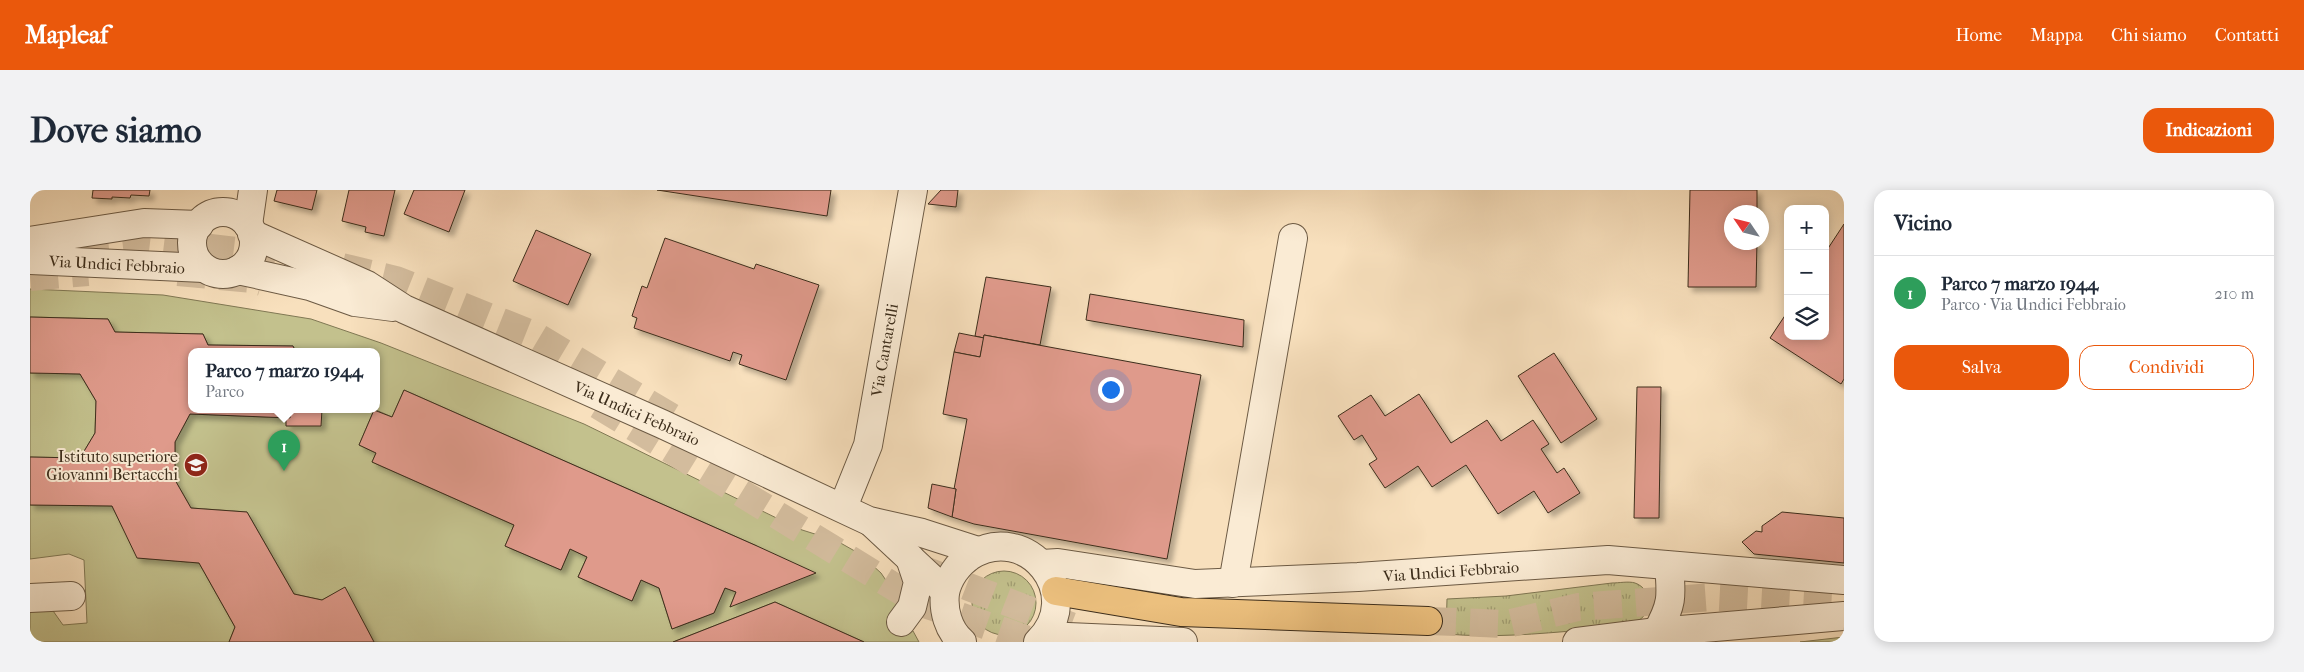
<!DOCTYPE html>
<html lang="it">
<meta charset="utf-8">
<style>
:root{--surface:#fff;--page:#f2f2f3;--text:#1f2937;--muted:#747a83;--line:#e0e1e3;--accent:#ea580c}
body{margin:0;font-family:"IM FELL French Canon",serif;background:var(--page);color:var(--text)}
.controls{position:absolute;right:15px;top:15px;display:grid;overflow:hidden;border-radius:10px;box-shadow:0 2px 12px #0003}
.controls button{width:45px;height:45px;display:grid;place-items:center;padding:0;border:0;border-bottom:1px solid var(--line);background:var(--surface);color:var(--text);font:25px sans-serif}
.compass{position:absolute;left:1694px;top:15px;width:45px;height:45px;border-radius:50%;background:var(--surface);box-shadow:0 2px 12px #0003;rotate:305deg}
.you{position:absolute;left:1080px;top:199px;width:18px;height:18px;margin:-12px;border:4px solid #fff;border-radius:50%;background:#1a73e8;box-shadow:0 0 0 8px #1a73e833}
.badge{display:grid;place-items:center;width:32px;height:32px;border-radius:50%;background:var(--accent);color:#fff;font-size:16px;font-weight:700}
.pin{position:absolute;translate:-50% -41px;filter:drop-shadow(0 1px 2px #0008)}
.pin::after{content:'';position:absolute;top:26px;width:18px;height:15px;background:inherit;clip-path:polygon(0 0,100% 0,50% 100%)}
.popup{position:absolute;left:158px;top:158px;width:192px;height:65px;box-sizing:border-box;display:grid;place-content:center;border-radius:10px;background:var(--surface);filter:drop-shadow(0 1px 4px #0005);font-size:16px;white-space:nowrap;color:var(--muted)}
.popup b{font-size:19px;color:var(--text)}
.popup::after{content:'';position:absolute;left:50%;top:100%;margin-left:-10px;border:10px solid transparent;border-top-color:var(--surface)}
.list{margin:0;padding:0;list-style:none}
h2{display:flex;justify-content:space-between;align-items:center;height:65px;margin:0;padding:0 20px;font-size:21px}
h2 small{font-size:16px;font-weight:400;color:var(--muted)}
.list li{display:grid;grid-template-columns:32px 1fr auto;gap:15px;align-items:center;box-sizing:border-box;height:75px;padding:0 20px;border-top:1px solid var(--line)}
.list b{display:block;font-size:19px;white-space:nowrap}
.list p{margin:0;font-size:16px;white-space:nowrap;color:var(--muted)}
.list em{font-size:16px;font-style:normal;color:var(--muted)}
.actions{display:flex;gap:10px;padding:15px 20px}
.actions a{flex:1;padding:11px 0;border:1px solid var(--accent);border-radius:15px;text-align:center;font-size:18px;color:var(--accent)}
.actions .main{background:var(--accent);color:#fff}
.icon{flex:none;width:28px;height:28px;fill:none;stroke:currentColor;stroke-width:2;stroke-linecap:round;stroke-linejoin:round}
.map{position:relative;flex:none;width:1814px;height:452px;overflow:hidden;border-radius:15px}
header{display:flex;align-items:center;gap:30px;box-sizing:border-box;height:70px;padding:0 25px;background:var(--accent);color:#fff}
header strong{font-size:24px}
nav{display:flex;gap:28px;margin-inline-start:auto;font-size:18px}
.intro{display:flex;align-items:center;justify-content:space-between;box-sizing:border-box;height:120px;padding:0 30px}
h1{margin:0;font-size:35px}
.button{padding:12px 22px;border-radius:15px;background:var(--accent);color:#fff;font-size:18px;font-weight:700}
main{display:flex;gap:30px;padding:0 30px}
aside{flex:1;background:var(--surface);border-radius:15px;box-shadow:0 2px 12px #0003}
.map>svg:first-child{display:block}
.grass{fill:url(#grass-tufts);stroke:#807854}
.park{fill:#c3c18d;stroke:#807854}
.building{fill:#df9a8b;stroke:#3d2e1c;filter:url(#shadow)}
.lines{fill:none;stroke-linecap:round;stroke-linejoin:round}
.highway-tunnel{stroke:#d3bc9d;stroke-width:28;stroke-dasharray:28 14;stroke-linecap:butt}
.minor-casing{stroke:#6c5a44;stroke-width:30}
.highway-casing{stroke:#3d2e1c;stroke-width:30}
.minor{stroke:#faebd4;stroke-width:28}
.highway{stroke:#ecc07e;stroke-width:28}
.labels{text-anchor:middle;stroke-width:4;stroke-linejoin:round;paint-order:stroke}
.street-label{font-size:16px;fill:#3d2e1c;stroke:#faebd4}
.poi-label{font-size:16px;fill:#3d2e1c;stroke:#faebd4;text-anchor:end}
</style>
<header>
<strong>Mapleaf</strong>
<nav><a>Home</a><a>Mappa</a><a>Chi siamo</a><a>Contatti</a></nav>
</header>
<div class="intro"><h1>Dove siamo</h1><a class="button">Indicazioni</a></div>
<main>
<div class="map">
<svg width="1814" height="452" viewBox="0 0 1814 452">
<defs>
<pattern id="grass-tufts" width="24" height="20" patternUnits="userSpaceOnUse" patternTransform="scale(1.25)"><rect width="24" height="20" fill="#c3c18d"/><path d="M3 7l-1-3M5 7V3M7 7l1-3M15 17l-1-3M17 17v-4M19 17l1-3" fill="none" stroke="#a09d72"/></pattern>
<filter id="shadow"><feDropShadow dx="4.5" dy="4.5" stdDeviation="2.5" flood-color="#0004"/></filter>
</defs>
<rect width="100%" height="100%" fill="#f8e0bd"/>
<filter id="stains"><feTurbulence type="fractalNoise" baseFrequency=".004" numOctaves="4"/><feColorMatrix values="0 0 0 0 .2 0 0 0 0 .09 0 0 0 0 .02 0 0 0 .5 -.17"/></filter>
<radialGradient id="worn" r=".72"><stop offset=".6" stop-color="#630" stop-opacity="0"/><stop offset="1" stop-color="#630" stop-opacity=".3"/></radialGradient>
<g class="grass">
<circle cx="974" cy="413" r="32"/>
<path d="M1582 393C1589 393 1599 391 1605 393 1623 399 1622 425 1606 432 1591 438 1570 438 1553 440 1507 444 1462 448 1416 444L1417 409 1476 406Z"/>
</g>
<g class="park">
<polygon points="0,99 133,105 281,129 351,153 554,234 769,339 807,351 830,364 851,383 870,411 875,439 883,441 889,452 834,452 745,412 643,452 344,452 315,398 292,410 264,404 217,322 161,318 145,290 145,252 160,224 260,228 261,220 344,220 329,255 346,263 342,272 484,335 475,356 531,380 540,359 557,367 548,387 602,411 611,390 629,398 642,439 684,423 695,398 706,402 700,417 727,356 374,200 362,227 346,220 346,162 266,162 263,156 178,155 173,144 85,142 78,129 0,127"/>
<polygon points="0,183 50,184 66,211 65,243 50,268 0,267"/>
<polygon points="0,315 82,316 108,368 169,373 205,437 199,452 0,452 0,413 21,418 33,435 57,433 54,370 39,364 0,369"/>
<polygon points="1814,447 1814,452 1770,452"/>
</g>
<g class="building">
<polygon points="63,0 120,0 119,6 101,5 100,8 82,7 82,9 62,8"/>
<polygon points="247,0 287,0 282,20 244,11"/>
<polygon points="319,0 365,0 354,46 335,42 336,37 312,31"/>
<polygon points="384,0 435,0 419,42 374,24"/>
<polygon points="627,0 801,0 797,26"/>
<polygon points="928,0 926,17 898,14 911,0"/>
<polygon points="1660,0 1727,0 1727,22 1702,22 1702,52 1727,52 1726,97 1658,97"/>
<polygon points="1814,34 1814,189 1811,194 1740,148 1758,121 1758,146 1795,146 1795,63"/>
<polygon points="506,40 561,64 538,115 483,91"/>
<polygon points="635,48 724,79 726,74 789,95 756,190 709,174 712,165 703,162 700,171 604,138 607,128 602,126 612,96 617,98"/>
<polygon points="956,87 1021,97 1010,155 954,145 954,148 945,146"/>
<polygon points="1060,104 1214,130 1213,157 1056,130"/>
<polygon points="0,127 78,129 85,142 173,144 178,155 263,156 266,162 162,162 162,220 261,220 260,228 160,224 145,252 145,290 161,318 217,322 264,404 292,410 315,397 344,452 199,452 205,437 169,373 107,368 82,316 0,315 0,267 50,268 65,243 66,211 50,184 0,183"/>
<polygon points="929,143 954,148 950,167 924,162"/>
<polygon points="954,145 1171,185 1137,369 944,334 922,327 926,299 924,299 937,229 913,224 924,162 950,167"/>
<polygon points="1524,163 1567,229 1531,253 1488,186"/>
<polygon points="1607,197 1631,197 1629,328 1604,328"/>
<polygon points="374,200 727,356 786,383 700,417 706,402 695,398 684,423 642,439 629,398 611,390 602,411 548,387 557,367 540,359 531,380 475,356 484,335 342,272 346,263 329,255 344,220 362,227"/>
<polygon points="1389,204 1421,253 1457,230 1471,251 1503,230 1519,254 1511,259 1527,283 1534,278 1550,303 1518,323 1504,301 1468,324 1436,275 1402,297 1388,276 1355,298 1339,274 1347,269 1332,245 1324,250 1308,226 1341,205 1355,226"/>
<polygon points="261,220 292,220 291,236 256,236 256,227 260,228"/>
<polygon points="902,294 926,299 922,327 898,318"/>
<polygon points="1752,322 1814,328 1814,373 1724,364 1712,352 1726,341 1732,342 1732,336"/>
<polygon points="745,412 834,452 643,452"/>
</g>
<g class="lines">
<g class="highway-tunnel">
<polyline points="9,62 115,50 272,69"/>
<polyline points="312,77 366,90 504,145 646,230"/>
<polyline points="148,82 222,89 232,92"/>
<polyline points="0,87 58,82"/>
<polyline points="568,215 889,412 1004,452"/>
<polyline points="897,381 1043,437"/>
<polyline points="1398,431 1477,434 1548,417 1683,407 1814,414"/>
</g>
<g class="minor-casing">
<g id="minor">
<circle cx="193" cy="53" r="31"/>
<polyline points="218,35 223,0"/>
<polyline points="222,44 337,95 374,119 632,234 839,331 892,343 948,361"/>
<polyline points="0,51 114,33 169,35"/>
<polyline points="0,70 174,78"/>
<polyline points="208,80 280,96 325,112 363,117"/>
<polyline points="813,317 838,255 883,0"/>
<polyline points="841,332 915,401"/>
<polyline points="1012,374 1028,373 1165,394 1328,387 1578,370 1814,390"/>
<polyline points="1203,393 1263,48"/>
<polyline points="0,408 41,406"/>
<polyline points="871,432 882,417 888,392 880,368"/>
<path d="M1627 442C1642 415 1642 407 1639 376"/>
<polyline points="1015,446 1153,452"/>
<path d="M932 452C918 440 913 420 915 403 918 388 928 374 940 366 997 330 1057 405 1008 452"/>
<polyline points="1547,452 1627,442 1814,426"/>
</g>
</g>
<g class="highway-casing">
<polyline id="highway" points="1026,401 1151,422 1398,431"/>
</g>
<use href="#minor" class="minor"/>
<use href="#highway" class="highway"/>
</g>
<defs>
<g id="school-disc" transform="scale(1.25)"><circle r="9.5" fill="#8f2418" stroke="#faebd4"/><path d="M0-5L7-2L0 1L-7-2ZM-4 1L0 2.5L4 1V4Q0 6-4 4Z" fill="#fff"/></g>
</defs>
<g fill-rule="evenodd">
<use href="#school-disc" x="166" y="275"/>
</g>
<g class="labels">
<g class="street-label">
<text transform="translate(87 74) rotate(3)" y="6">Via Undici Febbraio</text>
<text transform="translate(854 160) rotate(-80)" y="6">Via Cantarelli</text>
<text transform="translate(607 223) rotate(24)" y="6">Via Undici Febbraio</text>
<text transform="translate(1421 381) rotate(-4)" y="6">Via Undici Febbraio</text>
</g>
<g class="poi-label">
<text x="148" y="272">Istituto superiore<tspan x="148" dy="18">Giovanni Bertacchi</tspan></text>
</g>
</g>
<rect width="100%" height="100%" filter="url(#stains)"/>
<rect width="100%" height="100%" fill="url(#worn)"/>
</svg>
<div class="controls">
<button>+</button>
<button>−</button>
<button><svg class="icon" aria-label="layers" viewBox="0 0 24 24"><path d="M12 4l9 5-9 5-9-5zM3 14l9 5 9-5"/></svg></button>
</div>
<svg class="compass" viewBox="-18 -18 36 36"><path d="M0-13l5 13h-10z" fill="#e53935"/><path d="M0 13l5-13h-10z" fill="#747a83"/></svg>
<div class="you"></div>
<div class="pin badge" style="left:254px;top:281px;background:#2e9e5b">1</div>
<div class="popup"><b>Parco 7 marzo 1944</b>Parco</div>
</div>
<aside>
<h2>Vicino<small></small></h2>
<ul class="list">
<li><span class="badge" style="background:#2e9e5b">1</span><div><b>Parco 7 marzo 1944</b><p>Parco · Via Undici Febbraio</p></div><em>210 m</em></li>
</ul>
<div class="actions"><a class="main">Salva</a><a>Condividi</a></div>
</aside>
</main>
